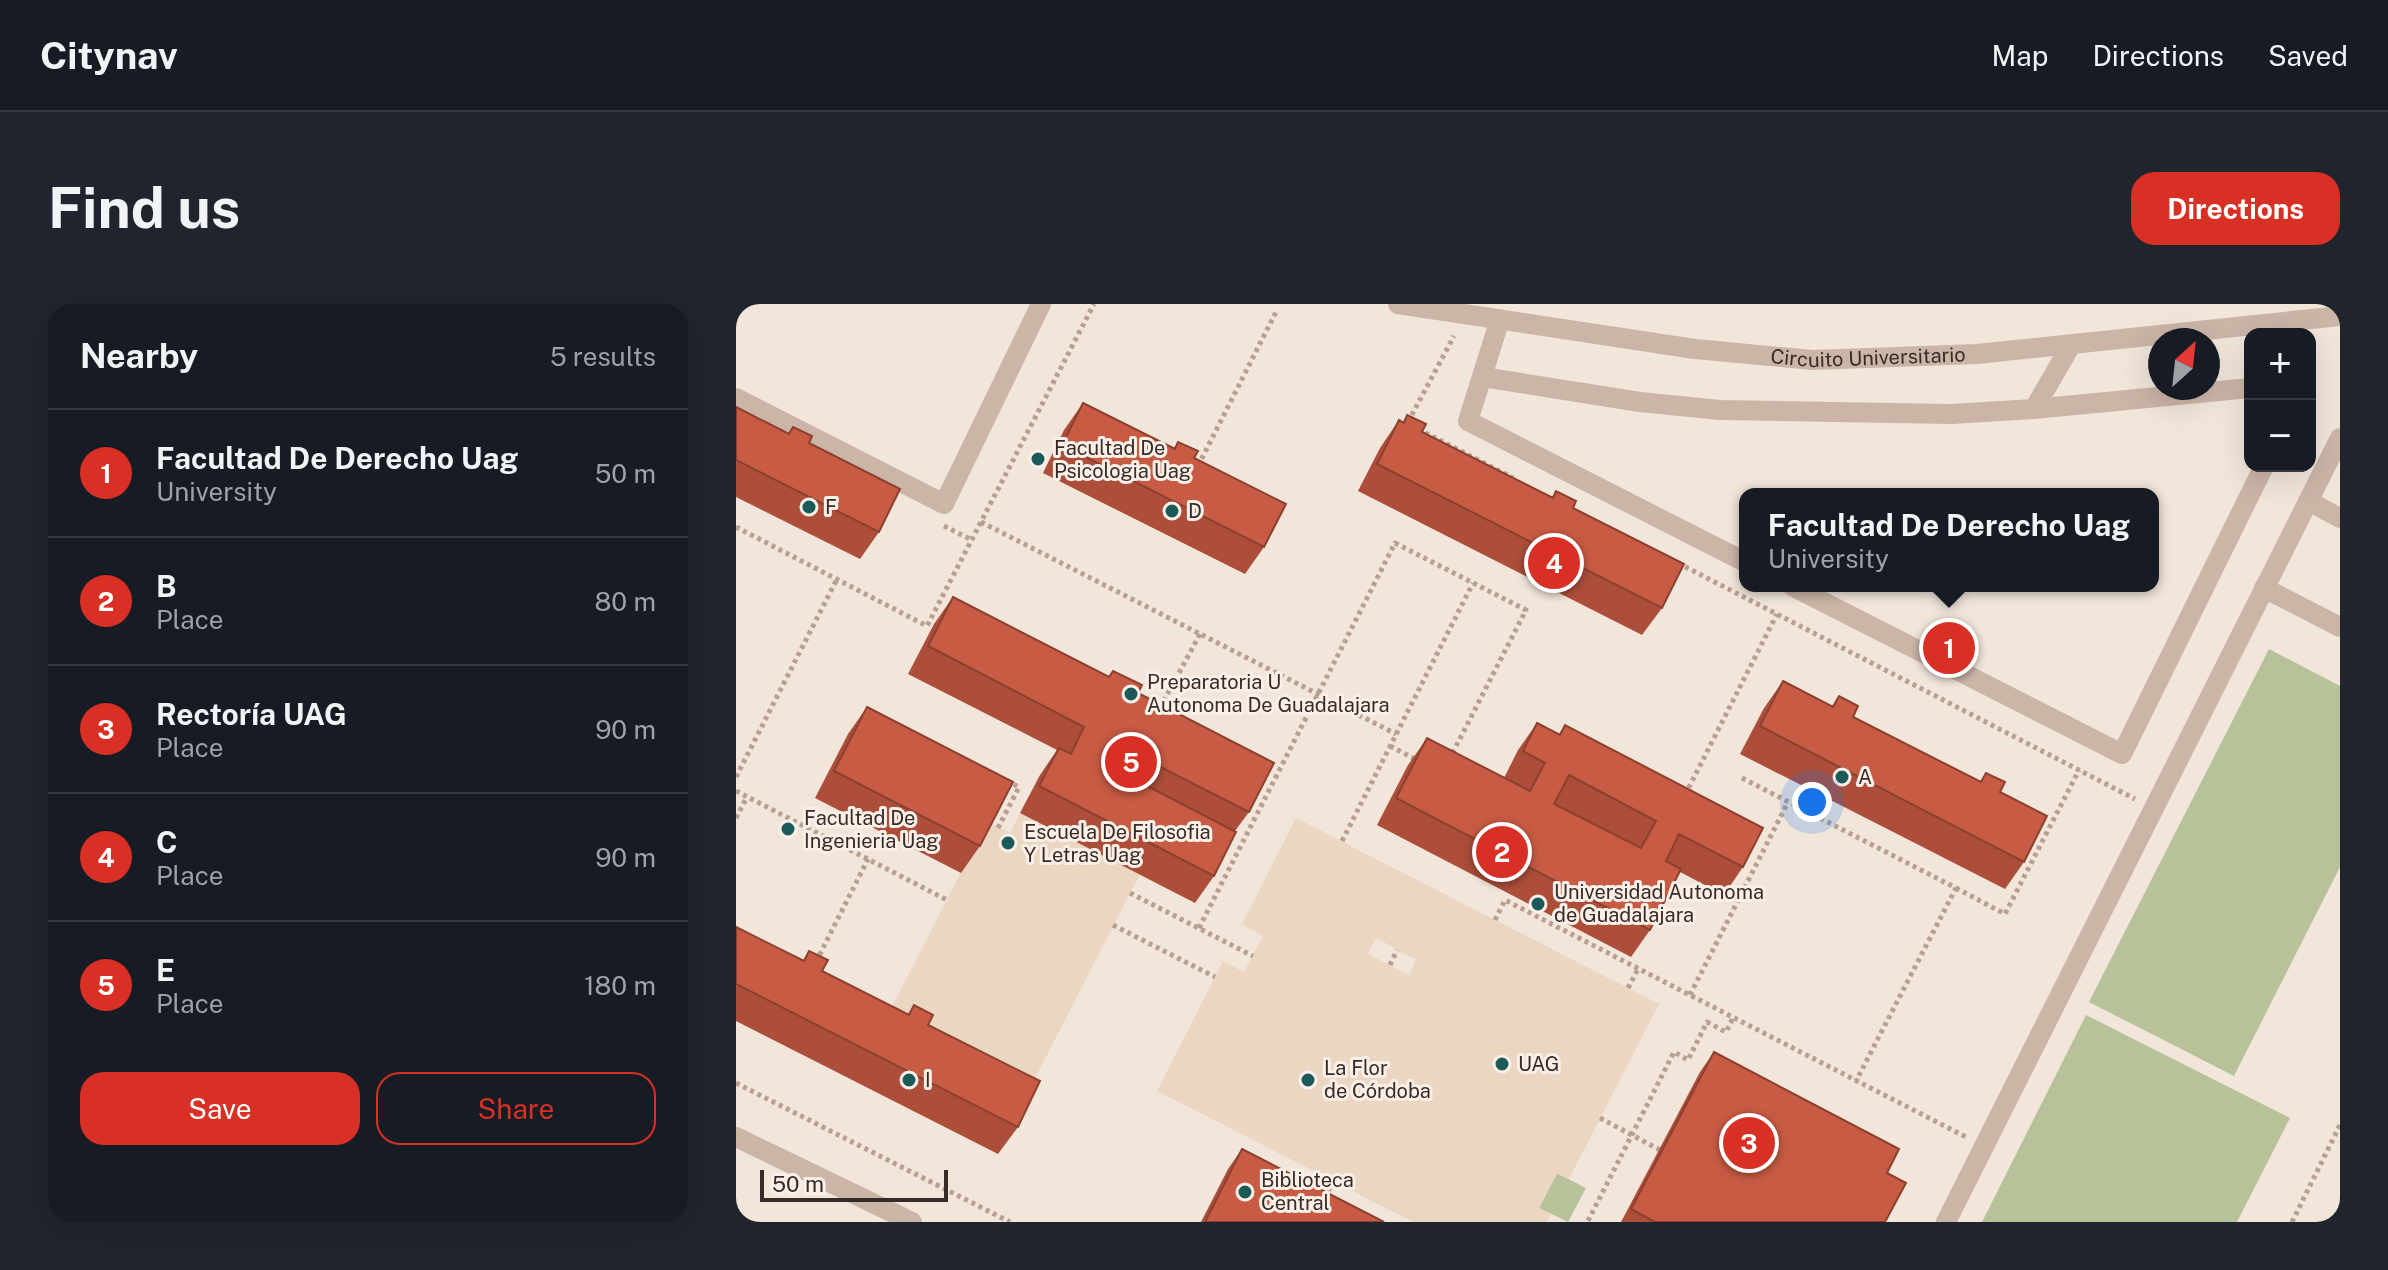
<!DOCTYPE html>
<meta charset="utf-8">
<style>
:root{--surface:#171b24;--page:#20242c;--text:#f1f3f6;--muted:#9ea1a6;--line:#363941;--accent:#d93025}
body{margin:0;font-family:"Public Sans",sans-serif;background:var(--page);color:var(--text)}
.controls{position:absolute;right:24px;top:24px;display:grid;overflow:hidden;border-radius:16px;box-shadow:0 8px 32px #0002}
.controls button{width:72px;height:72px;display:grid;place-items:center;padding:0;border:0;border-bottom:2px solid var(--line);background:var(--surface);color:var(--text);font:40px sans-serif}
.compass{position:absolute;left:1412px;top:24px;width:72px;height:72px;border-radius:50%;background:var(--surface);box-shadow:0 8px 32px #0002;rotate:27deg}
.scale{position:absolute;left:24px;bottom:20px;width:188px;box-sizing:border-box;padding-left:8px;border:4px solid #372b28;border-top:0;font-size:22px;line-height:28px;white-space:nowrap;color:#372b28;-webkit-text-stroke:6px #faf0e8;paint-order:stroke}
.you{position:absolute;left:1076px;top:498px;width:28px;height:28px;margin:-20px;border:6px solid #fff;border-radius:50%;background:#1a73e8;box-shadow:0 0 0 12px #1a73e833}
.badge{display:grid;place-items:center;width:52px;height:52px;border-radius:50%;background:var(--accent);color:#fff;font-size:26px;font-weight:700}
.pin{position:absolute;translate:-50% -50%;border:4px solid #fff;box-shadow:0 2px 8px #0006}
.popup{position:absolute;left:1003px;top:184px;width:420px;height:104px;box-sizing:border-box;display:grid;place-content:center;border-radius:16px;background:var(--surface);filter:drop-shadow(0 2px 6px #0005);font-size:26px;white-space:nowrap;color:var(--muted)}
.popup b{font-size:30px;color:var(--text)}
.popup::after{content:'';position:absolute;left:50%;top:100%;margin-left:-16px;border:16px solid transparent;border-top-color:var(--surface)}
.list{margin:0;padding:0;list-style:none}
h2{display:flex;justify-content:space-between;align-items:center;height:104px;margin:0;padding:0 32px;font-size:34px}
h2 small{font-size:26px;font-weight:400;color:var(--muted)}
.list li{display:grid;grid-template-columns:52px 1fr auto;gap:24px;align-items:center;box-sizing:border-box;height:128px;padding:0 32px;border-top:2px solid var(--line)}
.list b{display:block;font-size:30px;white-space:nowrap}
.list p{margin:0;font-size:26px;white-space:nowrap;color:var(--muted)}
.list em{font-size:26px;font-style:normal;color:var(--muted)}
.actions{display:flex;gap:16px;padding:24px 32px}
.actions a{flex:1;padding:18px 0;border:2px solid var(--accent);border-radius:24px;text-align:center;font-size:28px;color:var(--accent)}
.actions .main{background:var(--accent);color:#fff}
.map{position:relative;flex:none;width:1604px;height:918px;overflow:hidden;border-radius:24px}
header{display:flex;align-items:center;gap:48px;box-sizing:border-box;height:112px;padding:0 40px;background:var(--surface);border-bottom:2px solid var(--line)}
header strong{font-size:38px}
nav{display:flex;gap:44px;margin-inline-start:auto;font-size:28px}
.intro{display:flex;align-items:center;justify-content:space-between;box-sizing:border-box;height:192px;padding:0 48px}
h1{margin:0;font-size:56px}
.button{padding:20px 36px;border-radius:24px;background:var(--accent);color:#fff;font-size:28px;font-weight:700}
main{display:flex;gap:48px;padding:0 48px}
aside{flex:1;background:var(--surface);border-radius:24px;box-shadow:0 8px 32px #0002}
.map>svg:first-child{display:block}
.green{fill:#b7c29b}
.plaza{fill:#ebd6c2;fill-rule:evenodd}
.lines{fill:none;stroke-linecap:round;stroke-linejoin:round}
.path{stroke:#b79f91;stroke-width:5;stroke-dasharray:4 4;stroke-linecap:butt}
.minor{stroke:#cbb5a7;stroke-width:20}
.path-bridge{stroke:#b79f91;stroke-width:5;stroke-dasharray:4 4;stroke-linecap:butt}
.wall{fill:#ac4e3a}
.building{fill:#c85b43;stroke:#8c402f;stroke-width:2;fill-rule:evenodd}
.poi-dot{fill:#1c5959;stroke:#faf0e8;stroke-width:3}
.labels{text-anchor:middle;stroke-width:6;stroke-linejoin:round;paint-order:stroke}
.street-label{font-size:20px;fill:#372b28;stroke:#faf0e8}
.poi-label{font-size:20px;fill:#372b28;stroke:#faf0e8;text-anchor:start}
</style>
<header>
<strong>Citynav</strong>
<nav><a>Map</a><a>Directions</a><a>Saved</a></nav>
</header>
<div class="intro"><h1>Find us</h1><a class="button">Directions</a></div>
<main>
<aside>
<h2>Nearby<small>5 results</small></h2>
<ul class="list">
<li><span class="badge">1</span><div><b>Facultad De Derecho Uag</b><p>University</p></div><em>50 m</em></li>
<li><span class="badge">2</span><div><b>B</b><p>Place</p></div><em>80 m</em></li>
<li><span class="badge">3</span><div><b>Rectoría UAG</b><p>Place</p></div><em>90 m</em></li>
<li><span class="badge">4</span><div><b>C</b><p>Place</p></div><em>90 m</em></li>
<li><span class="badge">5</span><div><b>E</b><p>Place</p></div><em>180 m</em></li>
</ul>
<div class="actions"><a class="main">Save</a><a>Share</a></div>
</aside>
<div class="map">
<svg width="1604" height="918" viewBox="0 0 1604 918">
<rect width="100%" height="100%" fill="#f2e6db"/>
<g class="green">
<polygon points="1533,345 1604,382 1604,563 1498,772 1353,698"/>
<polygon points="1350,711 1554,814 1501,918 1246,918"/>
<polygon points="821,869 850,884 832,918 803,904"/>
</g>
<g class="plaza">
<polygon points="284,509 404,570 291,790 148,718 251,518 274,529"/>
<path d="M560 514 923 700 833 875 821 870 803 904 815 910 811 918H677L421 787 487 657 508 668 527 632 506 620ZM640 634 680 656 673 671 632 650Z"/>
</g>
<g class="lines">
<g class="path">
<polyline points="672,118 718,32"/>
<polyline points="682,125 777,174"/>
<polyline points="462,162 541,6"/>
<polyline points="245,218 660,430"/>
<polyline points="208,222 236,236"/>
<polyline points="0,223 191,322 358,0"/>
<polyline points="942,259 1399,495"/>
<polyline points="424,404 464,330"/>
<polyline points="654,442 681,456"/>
<polyline points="0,473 101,275"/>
<polyline points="1006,474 1220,584 1120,777"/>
<polyline points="0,487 211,596"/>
<polyline points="949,491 1041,310"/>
<polyline points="0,514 11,493"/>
<polyline points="262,524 283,483 273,478"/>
<polyline points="606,537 737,279"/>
<polyline points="1220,584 1269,610 1343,466"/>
<polyline points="394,589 517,652"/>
<polyline points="759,616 769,596 1232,834"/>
<polyline points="377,621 479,673"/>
<polyline points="463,624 659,239 790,306 715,452"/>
<polyline points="80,658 132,555"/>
<polyline points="654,661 661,646"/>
<polyline points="892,684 902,665"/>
<polyline points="954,691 1052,498"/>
<polyline points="0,779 274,918"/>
<polyline points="589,894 597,877"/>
<polyline points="852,917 938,748 952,756 971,718 990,728 997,714"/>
<polyline points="1556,918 1604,821"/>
</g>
<g class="minor">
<path id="s1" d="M662 0 959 45 1077 56 1241 50 1604 12"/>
<polyline points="764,15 732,117 1009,258"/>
<polyline points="747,73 904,98 984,106 1097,108 1216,110 1298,105 1514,84"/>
<polyline points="0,94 208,200 305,0"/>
<polyline points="1298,105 1335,41"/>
<polyline points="1572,197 1604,214"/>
<polyline points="1056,282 1386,450 1528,162"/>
<polyline points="1528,284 1604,323"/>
<polyline points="0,833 176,918"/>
<polyline points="1210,918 1604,134"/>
</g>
<polyline class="path-bridge" points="864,814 924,846"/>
</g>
<g class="wall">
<polygon points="347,99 438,144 442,138 458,154 528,243 509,270 307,169 328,126"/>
<polygon points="0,103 52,129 57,123 73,139 143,228 124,255 0,193"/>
<polygon points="671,111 686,128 816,193 820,187 837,204 926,304 906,331 622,187 644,144 663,116 667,118"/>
<polygon points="217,293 372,373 377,367 402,389 513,508 499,527 478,572 459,599 284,509 304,471 321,446 172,370 198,320"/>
<polygon points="1047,377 1096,402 1103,392 1117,413 1244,478 1250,469 1264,488 1288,558 1269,585 1004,450 1028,404"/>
<polygon points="131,403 244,542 225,569 79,494 112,430"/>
<polygon points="801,419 823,430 829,421 1007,563 988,591 944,568 914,626 895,653 641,521 672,461 691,434 768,474 782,446"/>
<polygon points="0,623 67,657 73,647 86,667 172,710 178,701 192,721 282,823 262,850 0,717"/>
<polygon points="978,748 1149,918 885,918 964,768"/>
<polygon points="506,845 648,918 465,918 492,865"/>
</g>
<g class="building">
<polygon points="347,99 439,145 442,138 462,147 458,154 550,200 528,243 326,141"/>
<polygon points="0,103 53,130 57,123 76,132 73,139 164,185 143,228 0,156"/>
<polygon points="671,111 690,120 686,128 817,194 820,187 840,197 837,204 948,260 926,304 641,160 663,116 668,119"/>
<polygon points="217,293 373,373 377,367 406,381 402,389 538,459 513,508 377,439 367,459 500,528 478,572 303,482 323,444 335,450 348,423 192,342"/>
<polygon points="1047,377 1097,403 1103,392 1122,402 1117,413 1245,478 1250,469 1269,478 1264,488 1311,512 1288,558 1024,422"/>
<polygon points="131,403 277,478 244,542 98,467"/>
<path d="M801 419 824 431 829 421 1027 524 1007 563 943 530 930 557 945 565 914 626 660 494 691 434 794 487 809 459 787 447ZM833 471 920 517 905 544 818 500Z"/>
<polygon points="0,623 68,657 73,647 92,656 86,667 173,711 178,701 197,711 192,721 304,777 282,823 0,680"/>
<polygon points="978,748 1163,845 1151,869 1170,879 1149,918 919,918 895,905"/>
<polygon points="506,845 648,918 469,918"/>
</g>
<g class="poi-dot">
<circle cx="302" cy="155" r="8"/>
<circle cx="73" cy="203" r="8"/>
<circle cx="436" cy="207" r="8"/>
<circle cx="395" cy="390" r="8"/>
<circle cx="1106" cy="473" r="8"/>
<circle cx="52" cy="525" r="8"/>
<circle cx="272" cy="539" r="8"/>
<circle cx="802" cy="600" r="8"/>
<circle cx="766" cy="760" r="8"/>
<circle cx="173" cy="776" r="8"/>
<circle cx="572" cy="776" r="8"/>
<circle cx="509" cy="888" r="8"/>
</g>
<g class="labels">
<g class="street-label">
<text dy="7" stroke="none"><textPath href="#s1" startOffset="474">Circuito Universitario</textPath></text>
</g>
<g class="poi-label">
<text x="318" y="151">Facultad De<tspan x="318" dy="23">Psicologia Uag</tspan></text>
<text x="89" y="210">F</text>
<text x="452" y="214">D</text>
<text x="411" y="385">Preparatoria U<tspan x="411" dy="23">Autonoma De Guadalajara</tspan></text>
<text x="1122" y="480">A</text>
<text x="68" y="521">Facultad De<tspan x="68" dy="23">Ingenieria Uag</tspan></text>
<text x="288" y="535">Escuela De Filosofia<tspan x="288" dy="23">Y Letras Uag</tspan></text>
<text x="818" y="595">Universidad Autonoma<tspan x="818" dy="23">de Guadalajara</tspan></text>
<text x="782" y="767">UAG</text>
<text x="588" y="771">La Flor<tspan x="588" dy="23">de Córdoba</tspan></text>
<text x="189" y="783">I</text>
<text x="525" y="883">Biblioteca<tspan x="525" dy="23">Central</tspan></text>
</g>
</g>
</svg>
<div class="controls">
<button>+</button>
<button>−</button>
</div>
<svg class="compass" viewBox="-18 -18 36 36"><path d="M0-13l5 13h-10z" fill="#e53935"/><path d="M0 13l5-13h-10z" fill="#9ea1a6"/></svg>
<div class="scale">50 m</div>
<div class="you"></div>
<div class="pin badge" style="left:1213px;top:344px">1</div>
<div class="popup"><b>Facultad De Derecho Uag</b>University</div>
<div class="pin badge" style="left:766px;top:548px">2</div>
<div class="pin badge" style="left:1013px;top:839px">3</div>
<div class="pin badge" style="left:818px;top:259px">4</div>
<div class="pin badge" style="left:395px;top:458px">5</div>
</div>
</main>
